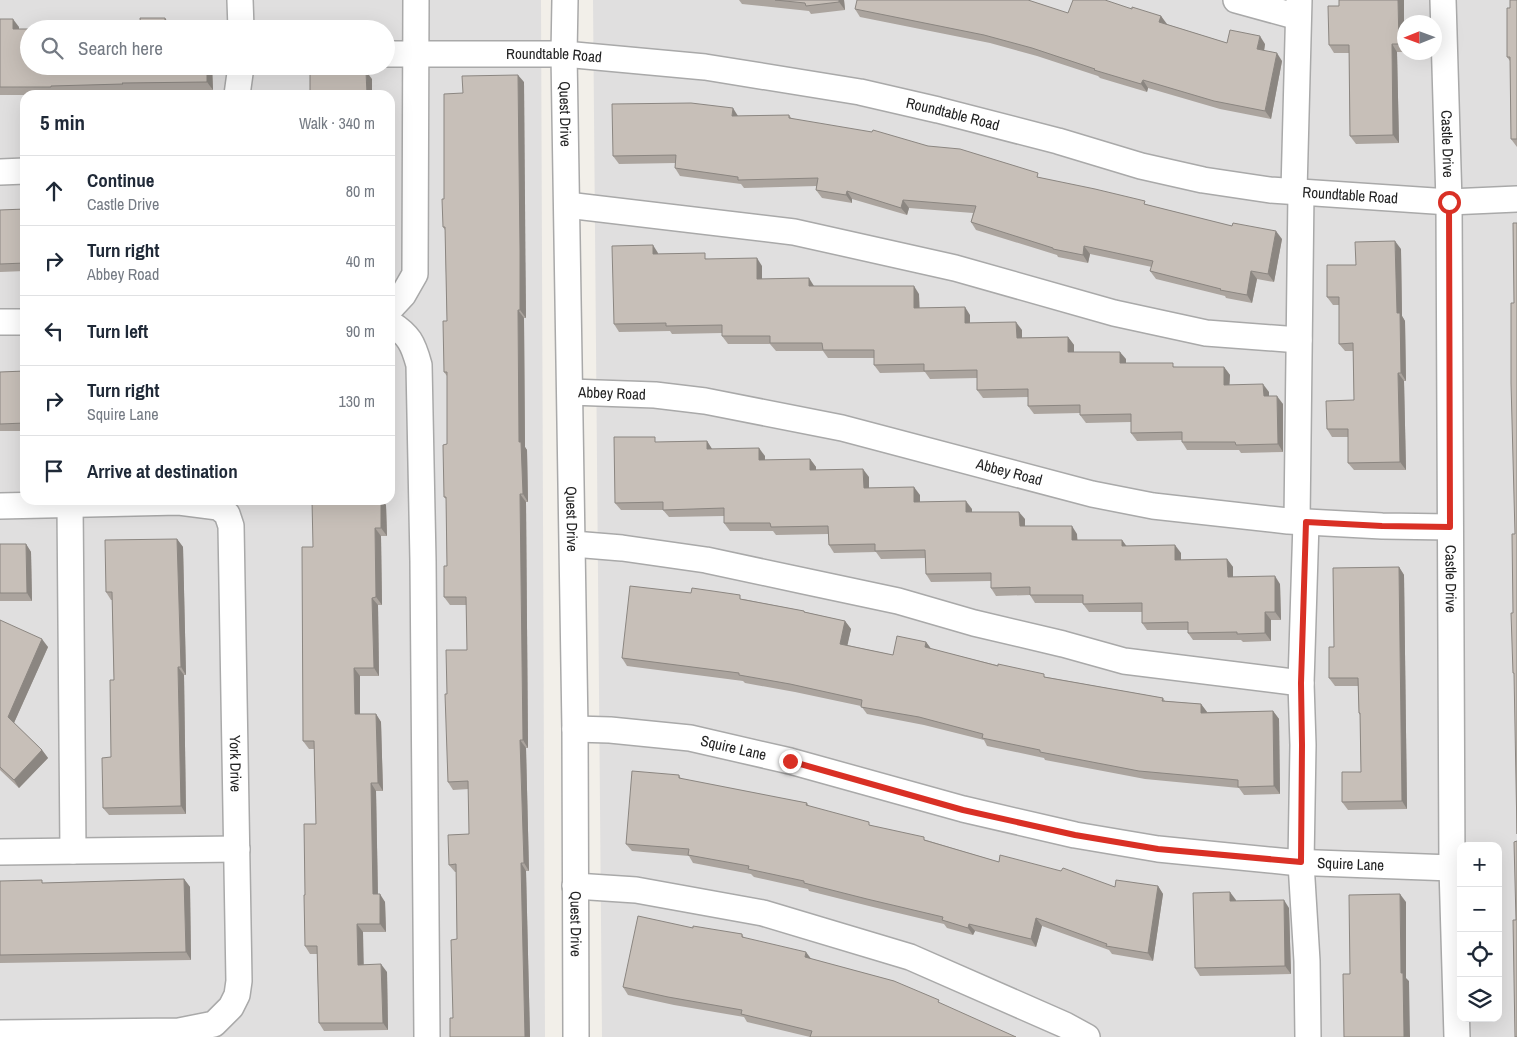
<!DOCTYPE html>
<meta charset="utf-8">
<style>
:root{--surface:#fff;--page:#f2f2f3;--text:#1f2937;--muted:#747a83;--line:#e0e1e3}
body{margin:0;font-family:"Archivo Narrow",sans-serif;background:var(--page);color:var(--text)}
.controls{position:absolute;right:15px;bottom:15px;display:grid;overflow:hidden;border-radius:10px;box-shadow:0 5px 20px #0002}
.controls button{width:45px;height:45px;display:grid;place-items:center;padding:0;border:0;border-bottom:1px solid var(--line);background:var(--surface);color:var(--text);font:25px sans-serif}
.compass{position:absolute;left:1397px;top:15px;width:45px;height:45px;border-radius:50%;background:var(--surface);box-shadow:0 5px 20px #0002;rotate:269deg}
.stop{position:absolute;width:15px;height:15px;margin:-11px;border:4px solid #d93025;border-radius:50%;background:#fff}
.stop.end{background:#d93025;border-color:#fff;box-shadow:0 1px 5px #0008}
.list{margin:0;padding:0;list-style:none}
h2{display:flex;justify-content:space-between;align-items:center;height:65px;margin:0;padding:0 20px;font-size:21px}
h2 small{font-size:16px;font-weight:400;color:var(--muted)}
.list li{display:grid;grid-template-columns:32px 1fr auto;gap:15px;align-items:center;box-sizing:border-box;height:70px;padding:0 20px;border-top:1px solid var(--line)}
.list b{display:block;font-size:19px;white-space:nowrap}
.list p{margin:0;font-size:16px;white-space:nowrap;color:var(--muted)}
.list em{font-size:16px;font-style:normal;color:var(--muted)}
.icon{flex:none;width:28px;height:28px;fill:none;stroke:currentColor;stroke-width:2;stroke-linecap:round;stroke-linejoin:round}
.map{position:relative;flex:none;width:1517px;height:1037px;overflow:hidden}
.search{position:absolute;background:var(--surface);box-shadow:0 5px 20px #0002;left:20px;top:20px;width:375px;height:55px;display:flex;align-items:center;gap:12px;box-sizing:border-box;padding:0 18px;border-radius:28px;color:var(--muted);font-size:19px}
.panel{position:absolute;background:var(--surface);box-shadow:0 5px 20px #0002;left:20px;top:90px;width:375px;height:415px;border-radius:15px}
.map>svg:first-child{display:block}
.residential{fill:#e0dfdf;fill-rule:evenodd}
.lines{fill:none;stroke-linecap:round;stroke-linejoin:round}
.minor-casing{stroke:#a9a9a9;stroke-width:28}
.minor{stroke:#fff;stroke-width:25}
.wall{fill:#aba49e}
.shaded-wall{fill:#8b8681}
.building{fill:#c7bfb8;stroke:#8b8681}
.route{stroke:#d93025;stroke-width:6}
.labels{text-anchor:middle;stroke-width:4;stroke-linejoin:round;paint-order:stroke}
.street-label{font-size:15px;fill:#222;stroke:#fff}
</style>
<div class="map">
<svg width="1517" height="1037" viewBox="0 0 1517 1037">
<rect width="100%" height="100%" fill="#f2efe9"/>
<g class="residential">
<path d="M0 0H541L545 1037H0ZM29 29H386V66H29ZM25 95H390V500H25Z"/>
<path d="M593 0H1517V1037H602ZM1404 22H1434V52H1404ZM1461 846H1498V1018H1461Z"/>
</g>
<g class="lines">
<g class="minor-casing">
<g id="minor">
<polyline points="240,0 241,29"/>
<path id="s1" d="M565 0 564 54 575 729 576 1037"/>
<polyline points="1236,0 1298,17"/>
<path id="s2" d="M1443 0 1449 202 1452 868 1457 1037"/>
<path id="s3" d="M386 54H564L705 67 860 92 938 110 1058 141 1141 166 1203 180 1270 190 1449 202 1517 199"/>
<polyline points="237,95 241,66"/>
<polyline points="0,172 25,171"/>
<polyline points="1294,191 1299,0"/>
<polyline points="567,205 794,232 955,268 1114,313 1206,333 1299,340"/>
<polyline points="390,309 403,295 415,274 416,0"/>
<polyline points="0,322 25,322"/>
<path d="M390 323C409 335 413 343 419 365L423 561 427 1037"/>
<path id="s4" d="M570 392 655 395 705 401 842 428 1092 494 1153 506 1288 521 1382 526 1450 527"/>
<polyline points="70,504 73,851"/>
<path id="s5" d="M0 506 179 502 218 507 227 514 231 526 239 981 237 995 231 1007 214 1024 179 1031 0 1033"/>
<polyline points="1297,521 1301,192"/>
<polyline points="573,544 622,548 706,560 804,581 898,601 974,623 1063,644 1124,661 1301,683 1303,745 1301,863 1307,961 1308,1037"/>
<polyline points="1301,683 1306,522"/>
<path id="s6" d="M575 729 610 730 690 738 790 761 963 809 1075 835 1158 849 1290 862 1452 868"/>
<polyline points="0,852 237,849"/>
<polyline points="575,886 636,890 763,913 910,957 1065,1025 1087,1037"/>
</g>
</g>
<use href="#minor" class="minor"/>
</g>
<g class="wall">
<polygon points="739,0 844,0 845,10 811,14 809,11 742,4"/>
<polygon points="1404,0 1404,52 1397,52 1399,143 1356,144 1350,136 1349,53 1334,53 1329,45 1339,6"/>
<polygon points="1517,0 1517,147 1511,139 1510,61 1507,57 1510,8"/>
<polygon points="855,9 1068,13 1132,9 1161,16 1166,24 1227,43 1265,44 1264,51 1282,61 1271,119 1220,109 1148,88 1147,92 1100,78 1098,76 1037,56 990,43 860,17"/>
<polygon points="0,19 19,27 19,29 212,66 213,90 128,91 128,92 56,94 56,95 0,95"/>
<polygon points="524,82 525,258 526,318 524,318 525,447 527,450 528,502 526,502 528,748 526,748 529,871 526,871 530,1037 450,1037 453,1018 457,939 456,872 455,872 449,865 469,834 469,789 453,790 448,782 447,694 467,650 467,605 450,605 444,597 447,566 446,499 444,497 447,444 447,376 444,372 447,321 445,230 443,227 444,199 463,93"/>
<polygon points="789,115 792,119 928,146 1042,178 1282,239 1274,282 1257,279 1252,303 1226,298 1225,296 1156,279 1150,271 1152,267 1090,254 1088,263 1058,257 1057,255 976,230 971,222 973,213 909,208 907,215 852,199 852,203 822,198 816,190 817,186 744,188 741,184 680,176 675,168 675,163 619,164 613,156 738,116"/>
<polygon points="25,209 25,271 0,272 0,210"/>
<polygon points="1401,249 1402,316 1405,321 1406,381 1404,381 1406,470 1354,470 1348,463 1348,437 1332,437 1327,429 1354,400 1353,351 1345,351 1339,344 1339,305 1333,305 1327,297 1356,265"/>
<polygon points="658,253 658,254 709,259 762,266 762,279 814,286 919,294 919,308 970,315 970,323 1022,330 1022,338 1068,337 1074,345 1074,352 1126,359 1126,363 1177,367 1224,367 1230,375 1229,385 1269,392 1269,396 1283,404 1283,452 1241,453 1239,450 1187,450 1182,442 1182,440 1137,441 1131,433 1131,422 1086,423 1080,415 1080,413 1034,414 1028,406 1028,397 983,398 977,390 977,378 930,379 925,372 880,373 874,365 874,358 828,358 823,351 776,351 770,344 728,344 722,336 722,333 672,334 670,331 619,332 614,324"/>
<polygon points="25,371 25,431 0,431 0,372"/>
<polygon points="707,441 712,449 765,456 765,460 810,459 816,467 816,470 869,477 869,488 920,495 920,502 972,509 972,512 1025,519 1025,526 1077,534 1077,540 1122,540 1126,546 1181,553 1181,560 1227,559 1233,567 1233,577 1280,584 1281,620 1271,620 1271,641 1243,642 1241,640 1193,640 1188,633 1188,630 1147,630 1142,623 1142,612 1089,612 1083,604 1083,603 1035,603 1030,595 996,596 991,588 991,581 931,582 926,574 926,558 881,559 876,552 834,553 829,545 828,534 776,535 773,531 730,531 724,523 724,516 669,517 663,510 621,510 615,503 659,442"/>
<polygon points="386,505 387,536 381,536 382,605 378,605 379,676 360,676 360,714 376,714 381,722 383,791 376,791 378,894 385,902 386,932 363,932 363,965 387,972 388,1030 324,1031 319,1023 317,954 310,954 305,946 305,895 316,824 314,749 309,749 303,741 313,547"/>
<polygon points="177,539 183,547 186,675 184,675 186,814 109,815 103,808 111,757 114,680 112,600 111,600 106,592"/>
<polygon points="0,544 26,544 31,552 32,601 0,601"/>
<polygon points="1399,567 1404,575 1407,809 1348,810 1342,802 1361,772 1360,715 1359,713 1358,686 1335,686 1329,678 1334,647"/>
<polygon points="743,599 804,611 805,612 845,621 851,629 847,645 893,655 926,642 931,649 1046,677 1163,698 1165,701 1201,704 1207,712 1273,711 1279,719 1280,794 1244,795 1239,788 1145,779 1045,760 1044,758 987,746 984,740 924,725 867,714 861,706 795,692 745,683 743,681 627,666 622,658"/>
<polygon points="0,620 48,647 14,723 42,750 48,758 19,788 0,770"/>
<polygon points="679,775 681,779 807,803 809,806 872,826 926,840 999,862 1115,887 1158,886 1163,894 1153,961 1112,954 1109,950 1042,926 1036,947 975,931 973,935 947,928 944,924 873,907 809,891 808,889 754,877 751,874 693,863 689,856 632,851 626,844"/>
<polygon points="184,879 190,887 191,960 0,963 0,881 44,883"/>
<polygon points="1236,900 1236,901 1289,908 1291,974 1200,976 1195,968"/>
<polygon points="693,928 742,934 744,938 811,959 894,981 810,1037 747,1022 744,1017 674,1005 628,995 623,987"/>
</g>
<g class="shaded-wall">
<polygon points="839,0 844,0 845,10 839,2"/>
<polygon points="1398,0 1404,0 1404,52 1399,44"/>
<polygon points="1161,16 1167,24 1165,30 1159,22"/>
<polygon points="165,18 171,26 171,29 165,29"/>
<polygon points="13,19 19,27 19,37 13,29"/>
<polygon points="1260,36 1265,44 1263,57 1257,49"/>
<polygon points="1392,44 1397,52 1399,143 1393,135"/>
<polygon points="1277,53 1282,61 1271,119 1265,111"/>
<polygon points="207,66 212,66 213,90 207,82"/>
<polygon points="366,71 372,79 372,95 367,95"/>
<polygon points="518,75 524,82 526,318 520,310"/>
<polygon points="1143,80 1148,88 1147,92 1141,84"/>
<polygon points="733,108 738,116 732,116"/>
<polygon points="847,191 852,199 852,203 846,195"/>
<polygon points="903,200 909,208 907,215 901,208"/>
<polygon points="1276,231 1282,239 1274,282 1268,274"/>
<polygon points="1395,241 1401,249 1402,316 1405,321 1406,381 1401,373 1397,313"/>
<polygon points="653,245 658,253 659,262 653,254"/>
<polygon points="1084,246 1090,254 1088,263 1083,255"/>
<polygon points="757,258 762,266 762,287 757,279"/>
<polygon points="1251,271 1257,279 1252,303 1247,295"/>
<polygon points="809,278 814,286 815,294 809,286"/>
<polygon points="914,286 919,294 920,316 914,308"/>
<polygon points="965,307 970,315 970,331 965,323"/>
<polygon points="518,310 524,318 525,447 527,450 528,502 523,494 519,442"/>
<polygon points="1016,322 1022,330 1022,346 1017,338"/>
<polygon points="1068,337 1074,345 1074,360 1068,352"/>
<polygon points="1120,352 1126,359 1126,371 1120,363"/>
<polygon points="1224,367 1230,375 1229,393 1224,385"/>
<polygon points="1398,373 1404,381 1406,470 1400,462"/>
<polygon points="1263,384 1269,392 1269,404 1264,396"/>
<polygon points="1277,396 1283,404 1283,452 1278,444"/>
<polygon points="707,441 712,449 707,449"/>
<polygon points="759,448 765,456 765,468 759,460"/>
<polygon points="810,459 816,467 816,478 810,470"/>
<polygon points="863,469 869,477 869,496 864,488"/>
<polygon points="914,487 920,495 920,510 914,502"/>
<polygon points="520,494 526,502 528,748 523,740"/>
<polygon points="381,500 383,500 386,505 387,536 381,528"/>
<polygon points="966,501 972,509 972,520 966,512"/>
<polygon points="1019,512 1025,519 1025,534 1020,526"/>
<polygon points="1072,526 1077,534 1078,548 1072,540"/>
<polygon points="375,528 381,536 382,605 376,597"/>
<polygon points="177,539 183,547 186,675 181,667"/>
<polygon points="1122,540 1128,548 1122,546"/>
<polygon points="26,544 31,552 32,601 27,593"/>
<polygon points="1175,545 1181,553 1181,568 1175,560"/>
<polygon points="1227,559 1233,567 1233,585 1228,577"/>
<polygon points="1399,567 1404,575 1407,809 1402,801"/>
<polygon points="1275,576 1280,584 1281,620 1275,612"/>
<polygon points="372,598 378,605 379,676 374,668"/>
<polygon points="1265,612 1271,620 1271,641 1265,633"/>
<polygon points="845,621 851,629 846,652 840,644"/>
<polygon points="42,639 48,647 13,725 8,717"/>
<polygon points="926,642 932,650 925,647"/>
<polygon points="178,667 184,675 186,814 181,806"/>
<polygon points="354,668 360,676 360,722 355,714"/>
<polygon points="1201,704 1207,712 1206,720 1201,713"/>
<polygon points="1273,711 1279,719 1280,794 1274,786"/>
<polygon points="376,714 381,722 383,791 378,783"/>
<polygon points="520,740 526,748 529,871 524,863"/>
<polygon points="42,750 48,758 19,788 14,780"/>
<polygon points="371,783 376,791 378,902 373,894"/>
<polygon points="521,863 526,871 530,1037 525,1037"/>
<polygon points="184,879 190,887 191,960 186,952"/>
<polygon points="1158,886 1163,894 1153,961 1148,953"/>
<polygon points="1230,892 1236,900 1236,909 1230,901"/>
<polygon points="380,894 385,902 386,932 380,924"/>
<polygon points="1400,894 1406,902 1406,978 1409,981 1410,1037 1404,1037 1401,973"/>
<polygon points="1284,900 1289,908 1291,974 1285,966"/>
<polygon points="1036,918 1042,926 1036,947 1031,939"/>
<polygon points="357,924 363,932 364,973 358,965"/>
<polygon points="969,924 975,931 973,935 968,928"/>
<polygon points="806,952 812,960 805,957"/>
<polygon points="381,964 387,972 388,1030 383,1023"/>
</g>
<g class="building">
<polygon points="775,0 839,0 839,2 806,6 805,3"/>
<polygon points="857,0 1028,0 1068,13 1073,0 1105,0 1132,9 1132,7 1161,16 1159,22 1227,43 1230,30 1260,36 1257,49 1277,53 1265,111 1214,101 1143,80 1141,84 1094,70 1095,69 1032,48 984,35 855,9"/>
<polygon points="1339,0 1398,0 1399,44 1392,44 1393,135 1350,136 1349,45 1329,45 1328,6 1339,6"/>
<polygon points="1510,0 1517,0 1517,139 1511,139 1510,57 1507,57 1507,8 1510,8"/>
<polygon points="140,18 165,18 165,29 141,29"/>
<polygon points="0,19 13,19 13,29 29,29 29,66 207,66 207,82 122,83 123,84 51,86 51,87 0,87"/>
<polygon points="366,71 367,95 310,95 310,72"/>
<polygon points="518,75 520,250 520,310 518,310 519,442 521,442 523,494 520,494 523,740 520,740 524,863 521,863 525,1037 450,1037 450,1018 453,1018 451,940 457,939 456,864 449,865 448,835 469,834 468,781 448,782 445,694 447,694 446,650 467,650 466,597 444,597 444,566 447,566 446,497 444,497 443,445 447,444 447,372 444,372 443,321 447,321 445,227 443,227 442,199 444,199 444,94 463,93 462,76"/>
<polygon points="691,103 733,108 732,116 789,115 789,118 872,132 873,130 928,146 960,149 1038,173 1037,177 1095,189 1145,201 1144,204 1232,226 1233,223 1276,231 1268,274 1251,271 1247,295 1220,290 1221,289 1150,271 1153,261 1084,246 1083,255 1053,249 1053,248 971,222 976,206 903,200 901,208 847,191 846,195 816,190 818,178 738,180 738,177 675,168 676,155 613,156 612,104"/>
<polygon points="25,209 25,263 0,264 0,210"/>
<polygon points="1513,223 1517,223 1517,834 1514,673 1513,673 1511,613 1513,613 1512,534 1515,534 1511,383 1511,303 1514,303"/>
<polygon points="1395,241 1397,313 1400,313 1401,373 1398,373 1400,462 1348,463 1348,429 1327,429 1326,401 1354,400 1353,343 1339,344 1339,297 1327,297 1327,265 1356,265 1355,242"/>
<polygon points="653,245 653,254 705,253 705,259 757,258 757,279 809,278 809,286 914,286 914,308 965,307 965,323 1016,322 1017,338 1068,337 1068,352 1120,352 1120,363 1173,363 1173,367 1224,367 1224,385 1263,384 1264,396 1277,396 1278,444 1236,445 1235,442 1182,442 1182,432 1131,433 1131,414 1080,415 1080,405 1028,406 1028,389 977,390 977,370 924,371 924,364 874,365 874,350 823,350 822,343 770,343 770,336 722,336 722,325 666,326 666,323 614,324 612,246"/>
<polygon points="25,371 25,423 0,424 0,372"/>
<polygon points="614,437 655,437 655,442 707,441 707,449 759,448 759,460 810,459 810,470 863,469 864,488 914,487 914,502 966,501 966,512 1019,512 1020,526 1072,526 1072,540 1122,540 1122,546 1175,545 1175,560 1227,559 1228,577 1275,576 1275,612 1265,612 1265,633 1237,634 1237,632 1188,633 1188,622 1142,623 1142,603 1083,604 1083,595 1030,595 1030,587 991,588 991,573 926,574 925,550 875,551 875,544 829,545 828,526 771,527 770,523 724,523 724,508 663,510 663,502 615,503"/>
<polygon points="312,500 381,500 381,528 375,528 376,597 372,598 374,668 354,668 355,714 376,714 378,783 371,783 373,894 380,894 380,924 357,924 358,965 381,964 383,1023 319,1023 317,946 305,946 304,895 305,895 304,824 316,824 314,741 303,741 302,547 313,547"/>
<polygon points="177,539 181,667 178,667 181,806 103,808 102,758 111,757 110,680 114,680 112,592 106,592 105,540"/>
<polygon points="0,544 26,544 27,593 0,593"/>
<polygon points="1399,567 1402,801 1342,802 1342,772 1361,772 1360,713 1359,713 1358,678 1329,678 1329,647 1334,647 1333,568"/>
<polygon points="630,586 691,593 692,588 740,595 740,599 804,611 804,612 845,621 840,644 893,655 897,636 926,642 925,647 998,666 998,664 1044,674 1044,677 1163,698 1162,701 1201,704 1201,713 1273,711 1274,786 1238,787 1238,780 1139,771 1040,752 1040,750 982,738 983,734 919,717 861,707 862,700 790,684 739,675 739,673 622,658"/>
<polygon points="0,620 42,639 8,717 42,750 14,780 0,767"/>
<polygon points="632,771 679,775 679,778 807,803 806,805 869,822 869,825 924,837 924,840 999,862 1000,855 1061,871 1063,868 1115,887 1116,880 1158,886 1148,953 1106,946 1107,944 1036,918 1031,939 969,924 968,928 942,920 943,917 867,899 804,883 804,881 748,869 749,866 688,855 689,849 626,844"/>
<polygon points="1517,841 1517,1037 1515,1037 1513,920 1516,920 1514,842"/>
<polygon points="184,879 186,952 0,955 0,881 42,880 42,883"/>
<polygon points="1230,892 1230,901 1284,900 1285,966 1195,968 1193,893"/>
<polygon points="1400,894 1401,973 1403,973 1404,1037 1344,1037 1343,974 1350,974 1349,895"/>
<polygon points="638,916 693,928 693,926 742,934 742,937 806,952 805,957 894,981 939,1000 938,1002 1016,1037 810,1037 812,1031 741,1014 742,1010 668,997 623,987"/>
</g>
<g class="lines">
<polyline class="route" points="790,761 963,810 1075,835 1158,849 1301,862 1302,745 1301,683 1306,522 1382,526 1450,527 1449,202"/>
</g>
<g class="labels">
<g class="street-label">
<text dy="5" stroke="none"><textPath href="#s3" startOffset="168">Roundtable Road</textPath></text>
<text dy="5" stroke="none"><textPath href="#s1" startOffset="114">Quest Drive</textPath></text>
<text dy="5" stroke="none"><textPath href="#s3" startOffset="572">Roundtable Road</textPath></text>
<text dy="5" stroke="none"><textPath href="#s2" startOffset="144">Castle Drive</textPath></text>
<text dy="5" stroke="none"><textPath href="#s3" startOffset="979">Roundtable Road</textPath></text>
<text dy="5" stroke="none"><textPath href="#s4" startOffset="42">Abbey Road</textPath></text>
<text dy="5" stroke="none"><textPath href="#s4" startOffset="448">Abbey Road</textPath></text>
<text dy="5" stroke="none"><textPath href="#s1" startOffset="519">Quest Drive</textPath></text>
<text dy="5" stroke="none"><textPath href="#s2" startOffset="579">Castle Drive</textPath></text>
<text dy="5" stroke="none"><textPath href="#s6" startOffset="160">Squire Lane</textPath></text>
<text dy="5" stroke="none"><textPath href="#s5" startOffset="480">York Drive</textPath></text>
<text dy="5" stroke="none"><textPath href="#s6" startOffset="790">Squire Lane</textPath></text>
<text dy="5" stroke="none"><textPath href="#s1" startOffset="924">Quest Drive</textPath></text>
</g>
</g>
</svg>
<div class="controls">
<button>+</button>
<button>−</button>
<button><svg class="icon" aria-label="locate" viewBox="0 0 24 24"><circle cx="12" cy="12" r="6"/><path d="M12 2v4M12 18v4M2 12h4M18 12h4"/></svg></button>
<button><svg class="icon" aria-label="layers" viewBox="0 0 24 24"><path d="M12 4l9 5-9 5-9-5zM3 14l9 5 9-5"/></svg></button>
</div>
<svg class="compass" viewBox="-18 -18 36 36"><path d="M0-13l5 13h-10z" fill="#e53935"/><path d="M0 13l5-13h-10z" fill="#747a83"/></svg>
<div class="stop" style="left:1449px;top:202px"></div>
<div class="stop end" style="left:790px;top:761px"></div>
<div class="search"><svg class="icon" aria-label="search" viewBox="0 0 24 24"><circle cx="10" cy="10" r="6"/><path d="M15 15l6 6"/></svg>Search here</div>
<section class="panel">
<h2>5 min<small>Walk · 340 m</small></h2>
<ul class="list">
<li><svg class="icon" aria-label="ahead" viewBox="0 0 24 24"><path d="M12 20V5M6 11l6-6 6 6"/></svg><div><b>Continue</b><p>Castle Drive</p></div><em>80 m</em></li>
<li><svg class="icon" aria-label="right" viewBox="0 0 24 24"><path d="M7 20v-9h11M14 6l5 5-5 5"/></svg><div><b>Turn right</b><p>Abbey Road</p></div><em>40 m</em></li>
<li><svg class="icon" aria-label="left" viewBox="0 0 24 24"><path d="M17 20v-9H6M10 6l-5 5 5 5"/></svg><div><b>Turn left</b></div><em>90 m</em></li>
<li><svg class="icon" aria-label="right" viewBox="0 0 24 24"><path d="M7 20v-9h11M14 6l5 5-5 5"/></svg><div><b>Turn right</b><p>Squire Lane</p></div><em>130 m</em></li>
<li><svg class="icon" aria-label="arrive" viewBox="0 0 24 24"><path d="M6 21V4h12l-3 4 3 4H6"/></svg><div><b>Arrive at destination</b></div></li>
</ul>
</section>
</div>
